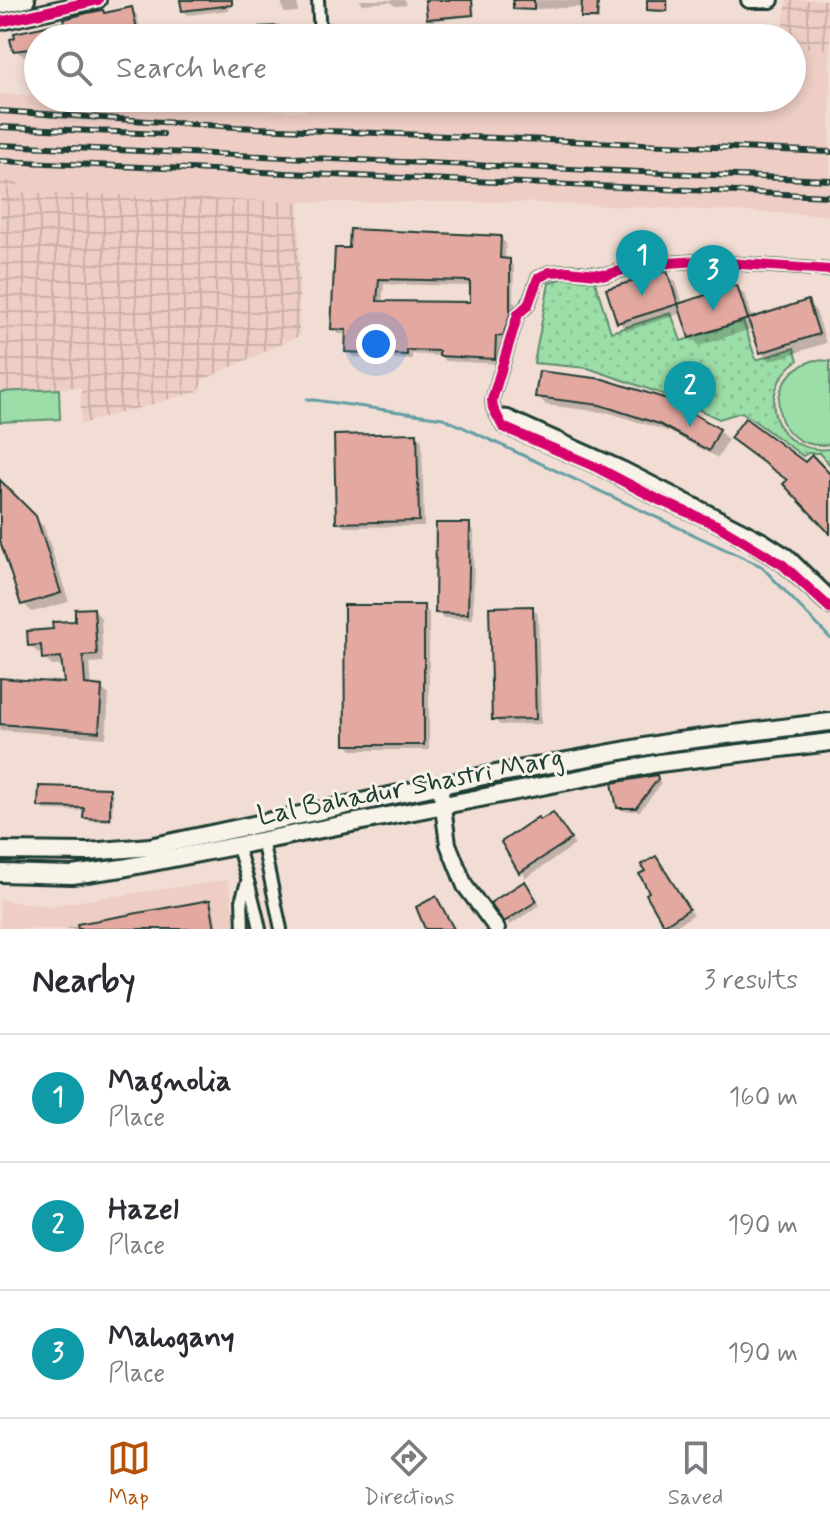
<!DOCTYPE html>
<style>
:root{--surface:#fff;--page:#f2f2f3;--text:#2b2b33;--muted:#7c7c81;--line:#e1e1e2;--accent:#b45309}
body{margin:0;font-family:Mynerve,sans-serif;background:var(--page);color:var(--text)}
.you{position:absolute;left:376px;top:344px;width:28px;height:28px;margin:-20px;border:6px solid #fff;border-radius:50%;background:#1a73e8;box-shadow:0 0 0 12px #1a73e833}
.badge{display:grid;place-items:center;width:52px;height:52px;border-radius:50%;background:var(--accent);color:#fff;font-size:26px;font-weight:700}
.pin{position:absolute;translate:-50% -66px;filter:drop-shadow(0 2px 4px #0008)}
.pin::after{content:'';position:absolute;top:42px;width:28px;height:24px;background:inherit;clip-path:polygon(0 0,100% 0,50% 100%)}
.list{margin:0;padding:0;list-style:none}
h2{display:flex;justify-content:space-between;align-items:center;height:104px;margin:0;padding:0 32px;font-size:34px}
h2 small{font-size:26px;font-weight:400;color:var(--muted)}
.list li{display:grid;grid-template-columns:52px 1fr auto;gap:24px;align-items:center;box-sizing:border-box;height:128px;padding:0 32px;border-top:2px solid var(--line)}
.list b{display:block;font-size:30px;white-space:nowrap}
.list p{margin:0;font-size:26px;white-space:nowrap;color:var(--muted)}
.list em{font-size:26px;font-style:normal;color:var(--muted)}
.icon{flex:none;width:44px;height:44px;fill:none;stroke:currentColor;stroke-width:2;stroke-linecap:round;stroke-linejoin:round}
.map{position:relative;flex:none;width:830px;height:929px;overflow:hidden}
.search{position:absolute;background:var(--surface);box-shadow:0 4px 12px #0003;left:24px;right:24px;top:24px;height:88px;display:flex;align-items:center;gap:20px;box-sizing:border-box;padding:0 28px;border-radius:44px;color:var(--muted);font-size:30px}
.sheet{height:488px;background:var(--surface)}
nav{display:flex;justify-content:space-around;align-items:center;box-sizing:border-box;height:112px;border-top:2px solid var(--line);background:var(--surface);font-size:22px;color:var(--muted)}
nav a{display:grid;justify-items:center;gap:4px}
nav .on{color:var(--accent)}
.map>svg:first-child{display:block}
.built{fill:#edcdc4}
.industrial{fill:url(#industrial-grid)}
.grass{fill:#9cdea8;stroke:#5e8e6e;stroke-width:2}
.park{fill:url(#park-dots);stroke:#5e8e6e;stroke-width:2}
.shadow{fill:#0003;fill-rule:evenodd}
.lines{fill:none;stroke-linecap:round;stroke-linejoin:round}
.stream{stroke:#639ea3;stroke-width:3}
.building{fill:#e3a9a1;stroke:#1f3d34;stroke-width:2;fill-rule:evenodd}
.street-casing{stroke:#1f3d34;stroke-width:16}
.secondary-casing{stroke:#1f3d34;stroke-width:20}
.primary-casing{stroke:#1f3d34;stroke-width:22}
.street{stroke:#f7f3e8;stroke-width:10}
.secondary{stroke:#f7f3e8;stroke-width:14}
.primary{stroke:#f7f3e8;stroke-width:16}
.rail-casing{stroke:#1f3d34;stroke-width:6}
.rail{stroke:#f7f3e8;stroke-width:3;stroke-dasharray:9;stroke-linecap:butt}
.cycleway-casing{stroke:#f7f3e8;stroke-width:15}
.cycleway{stroke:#d6006c;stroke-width:10}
.labels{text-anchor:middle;stroke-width:6;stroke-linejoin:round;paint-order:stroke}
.street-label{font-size:28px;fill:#1f3d34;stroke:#f7f3e8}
</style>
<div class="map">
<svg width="830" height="929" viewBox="0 0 830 929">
<defs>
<pattern id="industrial-grid" width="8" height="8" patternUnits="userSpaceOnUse" patternTransform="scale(2)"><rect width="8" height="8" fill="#edcdc4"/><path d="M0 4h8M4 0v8" fill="none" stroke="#cbb1a9"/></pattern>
<pattern id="park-dots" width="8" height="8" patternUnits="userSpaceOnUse" patternTransform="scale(2)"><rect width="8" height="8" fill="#9cdea8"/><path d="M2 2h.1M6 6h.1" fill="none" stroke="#86bf91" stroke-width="1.8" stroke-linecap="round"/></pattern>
</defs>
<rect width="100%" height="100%" fill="#f1ddd3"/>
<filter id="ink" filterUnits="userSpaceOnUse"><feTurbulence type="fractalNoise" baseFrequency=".0125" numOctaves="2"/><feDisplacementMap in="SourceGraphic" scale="16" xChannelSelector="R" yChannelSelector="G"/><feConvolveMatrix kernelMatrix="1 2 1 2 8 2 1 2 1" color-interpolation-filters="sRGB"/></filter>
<g filter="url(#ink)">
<g class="built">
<polygon points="445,28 672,31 768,38 429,38"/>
<polygon points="792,40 830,43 830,215 515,202 299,202 16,192 18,182 0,181 0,94 304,112 327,98 792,98"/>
<polygon points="228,880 237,929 0,929 0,900 47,906"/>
</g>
<g class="industrial">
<polygon points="787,0 830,0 830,49 792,47 792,38 781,38"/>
<polygon points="0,181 19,181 17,192 299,202 299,336 203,380 199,391 81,424 81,387 0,391"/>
</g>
<g class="grass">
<path d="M815 360 830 361V444C773 454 757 377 815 360Z"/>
<polygon points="59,389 60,419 0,422 0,392"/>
</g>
<path class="park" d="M591 269 611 332 671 313 681 341 743 321 756 360 794 348 798 360C753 393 774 455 830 449V465L819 453H808L803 456 742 412 719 419 674 398 588 368 534 363 549 283Z"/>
<g class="shadow">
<polygon points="182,0 227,0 229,10 188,15 184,11"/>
<polygon points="281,0 297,0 298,12 284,13"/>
<polygon points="360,0 405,0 406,5 395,6 390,2 362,4"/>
<polygon points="427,0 473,0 475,16 431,21"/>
<polygon points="515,0 599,0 599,20 585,19 583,7 517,10"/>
<polygon points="649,0 669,0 669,12 651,12"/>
<polygon points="131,9 137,15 142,38 38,38 38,54 25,57 15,50 12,40"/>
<polygon points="278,28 280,32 288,32 291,38 262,38"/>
<polygon points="672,98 759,98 759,103"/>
<path d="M500 238 506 243 505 260 514 266 513 301 515 303 514 321 508 341H501L500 364 446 361 440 356 412 354V360L353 357 347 351 348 334H339L333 328 337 250ZM384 284 472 286V304L382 303Z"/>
<polygon points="667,273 676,282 683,304 737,287 746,296 753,320 807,302 816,311 826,343 770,361 761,352 754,328 699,346 691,337 683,313 627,331 619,322"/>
<polygon points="540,373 719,431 728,440 718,458 670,432 610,413 546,405 538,396"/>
<polygon points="417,435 422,441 424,526 344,527 338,522"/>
<polygon points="0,483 44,527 69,602 32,612 23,603 0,538"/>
<polygon points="469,525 474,531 473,619 443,618 437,612"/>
<polygon points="423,607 429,613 429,750 352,750 347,744"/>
<polygon points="532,608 538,614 541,724 500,725 494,719"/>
<polygon points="94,610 101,618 103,662 90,663 92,687 101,688 109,695 106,738 0,730 0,680 66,685 64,665 52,666 44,658 44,653 38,653 30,645 55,631 78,622"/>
<polygon points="657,777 661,784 640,811 623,811 618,807"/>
<polygon points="110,790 113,794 112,821 89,821 85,817 86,811 44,810 40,806"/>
<polygon points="553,814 575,845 526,878 504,842"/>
<polygon points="656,858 693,915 671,929 666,923 651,893"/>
<polygon points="528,888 540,905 510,925 506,921"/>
<polygon points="209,902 213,906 217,929 63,929"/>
</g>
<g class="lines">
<polyline class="stream" points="307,399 443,418 761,566 830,638"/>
</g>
<g class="building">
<polygon points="180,0 232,0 232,5 182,11"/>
<polygon points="425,0 472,0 473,15 427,19"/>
<polygon points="513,0 534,0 534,10 513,9"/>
<polygon points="582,0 598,0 597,18 581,18"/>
<polygon points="647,0 667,0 667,11 647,10"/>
<polygon points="132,7 139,38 38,38 38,48 13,51 10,39 15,38 14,33 65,22 64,19 87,13 103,10 104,13"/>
<polygon points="279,26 280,38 260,38 259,27"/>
<path d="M350 229 501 236 500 258 510 259V314L503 336H496L495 359 439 356V351L407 350V355L345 352 346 330 331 329 335 248H349ZM379 279 470 281V302L377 301Z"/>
<polygon points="667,271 678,304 617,323 606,289"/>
<polygon points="737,285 748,319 808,300 819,334 760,353 748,319 689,338 678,304"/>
<polygon points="539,371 603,379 667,399 720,429 709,451 659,424 600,405 535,397"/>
<polygon points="745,418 805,462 812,455 830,474 830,534 783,484 787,480 730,438"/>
<polygon points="417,433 419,521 336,523 334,435"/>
<polygon points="0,480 36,516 61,593 21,605 0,541"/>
<polygon points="436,523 470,523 468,614 435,613"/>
<polygon points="344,605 424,605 424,745 345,745"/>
<polygon points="533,606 536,719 492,720 489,607"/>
<polygon points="94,608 97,655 83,656 85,684 102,686 99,732 0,724 0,678 64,683 61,657 42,659 41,645 28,646 27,631 53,629 52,622 75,621 75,609"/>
<polygon points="657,775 658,779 636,808 617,808 612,783"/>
<polygon points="39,786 110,788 110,819 83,818 84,808 38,807"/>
<polygon points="553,812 571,839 519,873 501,842 538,817 540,820"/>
<polygon points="656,856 689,909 664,925 646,894 649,892 639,874 645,871 641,865"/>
<polygon points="525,881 537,901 504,922 490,903"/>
<polygon points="436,896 454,929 425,929 416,907"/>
<polygon points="210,900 215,929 78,929 77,924"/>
</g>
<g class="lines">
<g class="street-casing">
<g id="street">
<polyline points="318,0 320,38"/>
<polyline points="830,270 698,261 640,265 606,275 568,271 550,272 538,278 528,305 518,314 492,400 493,408 503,427 596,467 661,501 717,525 783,565 830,608"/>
<polyline points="497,415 508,416 624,468 763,539 788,555 830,596"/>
<polyline points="262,840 281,929"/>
<path d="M237 845C246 873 254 900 260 929"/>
<polyline points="243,929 242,898 247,882"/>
</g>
</g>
<g class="secondary-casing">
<g id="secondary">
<polyline points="749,0 771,0"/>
<polyline points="0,6 27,0"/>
<polyline points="0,22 98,0"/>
<polyline points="440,785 448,844 465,886 497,929"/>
</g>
</g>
<g class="primary-casing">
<g id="primary">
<polyline points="0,851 88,852 150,847 479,777 671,742 830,722"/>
<polyline points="0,873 72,875 122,868 659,763 830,742"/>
</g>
</g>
<use href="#street" class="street"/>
<use href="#secondary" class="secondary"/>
<use href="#primary" class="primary"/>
<g class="rail-casing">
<g id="rail">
<polyline points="0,111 236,127 830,152"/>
<polyline points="0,127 163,134"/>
<polyline points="0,145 830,180"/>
<polyline points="0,161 830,196"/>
</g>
</g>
<use href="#rail" class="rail"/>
<g class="cycleway-casing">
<g id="cycleway">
<polyline points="0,22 98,0"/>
<polyline points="830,270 698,261 640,265 606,275 568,271 550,272 538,278 528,305 518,314 492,400 493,408 503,427 596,467 661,501 717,525 783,565 830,608"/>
</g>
</g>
<use href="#cycleway" class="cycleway"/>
</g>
</g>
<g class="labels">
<g class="street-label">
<text transform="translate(410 785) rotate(-11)" y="10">Lal Bahadur Shastri Marg</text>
</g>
</g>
</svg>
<div class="you"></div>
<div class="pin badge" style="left:642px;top:296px;background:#0f9aa8">1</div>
<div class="pin badge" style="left:690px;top:427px;background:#0f9aa8">2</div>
<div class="pin badge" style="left:713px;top:311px;background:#0f9aa8">3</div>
<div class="search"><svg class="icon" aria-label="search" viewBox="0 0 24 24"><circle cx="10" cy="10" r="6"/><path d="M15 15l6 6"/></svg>Search here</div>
</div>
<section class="sheet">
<h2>Nearby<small>3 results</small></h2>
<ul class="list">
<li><span class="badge" style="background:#0f9aa8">1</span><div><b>Magnolia</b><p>Place</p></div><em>160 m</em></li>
<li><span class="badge" style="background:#0f9aa8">2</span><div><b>Hazel</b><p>Place</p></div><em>190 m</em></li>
<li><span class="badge" style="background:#0f9aa8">3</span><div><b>Mahogany</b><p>Place</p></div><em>190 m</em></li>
</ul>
</section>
<nav>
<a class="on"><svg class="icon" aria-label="map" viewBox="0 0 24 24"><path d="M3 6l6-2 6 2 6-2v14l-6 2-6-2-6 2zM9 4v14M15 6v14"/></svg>Map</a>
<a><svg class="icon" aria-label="directions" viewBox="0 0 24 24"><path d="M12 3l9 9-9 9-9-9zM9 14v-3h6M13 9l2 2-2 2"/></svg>Directions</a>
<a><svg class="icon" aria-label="saved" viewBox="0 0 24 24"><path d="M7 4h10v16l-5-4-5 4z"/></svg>Saved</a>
</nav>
